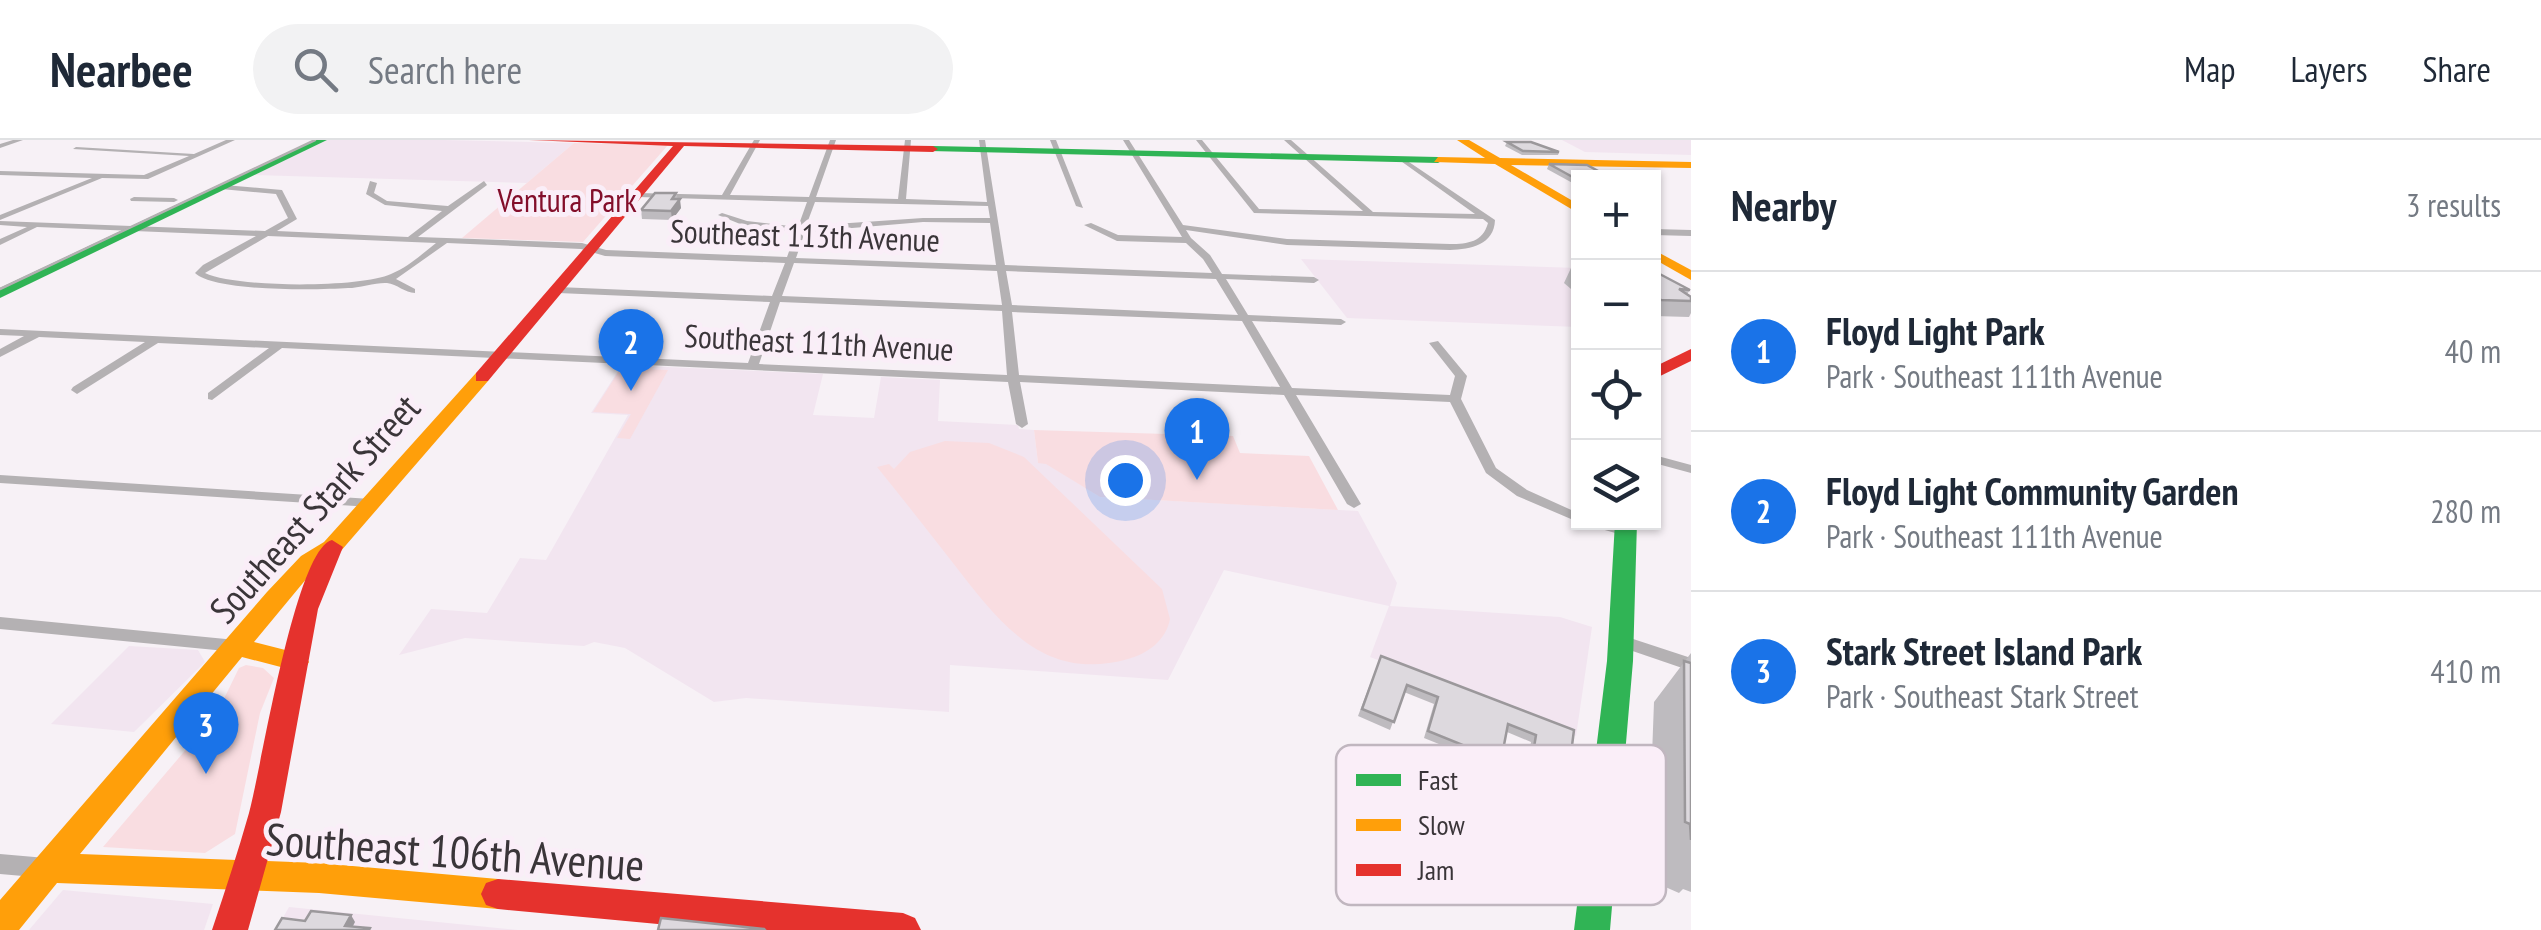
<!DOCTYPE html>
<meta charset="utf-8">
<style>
:root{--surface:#fff;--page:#f2f2f3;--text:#1f2937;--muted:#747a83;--line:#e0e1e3;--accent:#1a73e8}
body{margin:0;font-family:"PT Sans Narrow",sans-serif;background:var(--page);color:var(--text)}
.controls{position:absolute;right:30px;top:30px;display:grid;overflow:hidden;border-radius:0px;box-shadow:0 2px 8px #0004}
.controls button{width:90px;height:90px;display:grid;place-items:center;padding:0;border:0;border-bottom:2px solid var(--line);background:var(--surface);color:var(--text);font:50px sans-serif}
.you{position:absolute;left:1125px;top:340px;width:35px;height:35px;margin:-25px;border:8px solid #fff;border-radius:50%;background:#1a73e8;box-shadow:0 0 0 15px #1a73e833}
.badge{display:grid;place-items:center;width:65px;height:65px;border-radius:50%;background:var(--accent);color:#fff;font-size:32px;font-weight:700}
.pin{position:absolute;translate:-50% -82px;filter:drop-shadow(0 2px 5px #0008)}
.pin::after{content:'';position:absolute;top:52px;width:35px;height:30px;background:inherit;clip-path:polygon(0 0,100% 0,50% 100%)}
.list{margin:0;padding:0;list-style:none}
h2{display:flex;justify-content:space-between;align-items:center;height:130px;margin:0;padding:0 40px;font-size:42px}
h2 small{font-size:32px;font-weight:400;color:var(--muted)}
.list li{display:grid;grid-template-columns:65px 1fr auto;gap:30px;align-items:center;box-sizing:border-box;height:160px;padding:0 40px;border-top:2px solid var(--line)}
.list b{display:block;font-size:38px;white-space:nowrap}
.list p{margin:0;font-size:32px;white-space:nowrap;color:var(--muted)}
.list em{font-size:32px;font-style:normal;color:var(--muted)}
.icon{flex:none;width:55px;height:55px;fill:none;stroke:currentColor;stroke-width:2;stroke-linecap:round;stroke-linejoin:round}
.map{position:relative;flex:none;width:1691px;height:790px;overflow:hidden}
header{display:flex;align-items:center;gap:60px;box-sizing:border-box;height:140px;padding:0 50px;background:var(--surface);border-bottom:2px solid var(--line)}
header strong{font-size:48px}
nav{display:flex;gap:55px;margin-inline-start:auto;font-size:35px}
.search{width:700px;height:90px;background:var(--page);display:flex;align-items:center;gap:25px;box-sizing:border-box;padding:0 35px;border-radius:55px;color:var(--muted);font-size:38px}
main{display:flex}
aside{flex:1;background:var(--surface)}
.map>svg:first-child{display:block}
.built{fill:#f2e5f0}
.green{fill:#f9dde1}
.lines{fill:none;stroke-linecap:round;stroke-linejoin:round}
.street{fill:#b4b1b3;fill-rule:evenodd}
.fast{fill:#30b455;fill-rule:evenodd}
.slow{fill:#ff9f0a;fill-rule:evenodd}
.jam{fill:#e5322d;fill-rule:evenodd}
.tram{stroke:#b4b0b2;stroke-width:2.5}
.wall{fill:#bebbbf}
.shaded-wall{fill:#9b989b}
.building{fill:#ddd9de;stroke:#9b989b;stroke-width:2.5}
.labels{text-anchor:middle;stroke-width:10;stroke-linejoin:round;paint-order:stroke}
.far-park-label{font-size:32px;fill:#830e2a;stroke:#faeef8}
.far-street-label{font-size:32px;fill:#3a3539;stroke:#faeef8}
.street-label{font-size:38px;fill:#3a3539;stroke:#faeef8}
.near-street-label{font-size:45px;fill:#3a3539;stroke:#faeef8}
.key{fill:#faeef8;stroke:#c0b6bf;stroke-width:2.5}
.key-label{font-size:28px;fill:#3a3539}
</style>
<header>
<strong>Nearbee</strong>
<div class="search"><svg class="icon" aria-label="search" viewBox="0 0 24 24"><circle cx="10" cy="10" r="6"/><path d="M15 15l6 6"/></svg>Search here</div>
<nav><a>Map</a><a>Layers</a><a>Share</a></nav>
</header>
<main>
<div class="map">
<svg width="1691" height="790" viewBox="0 0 1691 790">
<rect width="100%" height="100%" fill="#f7f1f6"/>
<g class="built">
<polygon points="327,0 444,0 574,3 527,43 254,35"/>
<polygon points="1562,0 1691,0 1691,15 1585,12"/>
<polygon points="1301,119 1578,128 1578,187 1347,178"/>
<polygon points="622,225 823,234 813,275 874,278 881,237 940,240 938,281 1018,285 1019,289 1034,290 1038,323 1046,323 1100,357 1358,371 1397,443 1390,466 1560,477 1592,487 1576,596 1370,517 1389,466 1224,430 1168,540 950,525 949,572 746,558 714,562 625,508 594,502 584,506 465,498 399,515 431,469 487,473 520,418 546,420 628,275 591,273"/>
<polygon points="129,506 198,510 205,522 134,592 51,584"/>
<polygon points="63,750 213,764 204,790 29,790"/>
<polygon points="289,767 518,790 276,790"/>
</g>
<g class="green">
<polygon points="574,3 668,5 583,102 462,98"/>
<polygon points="621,228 668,230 630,299 617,298 631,274 593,272"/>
<polygon points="1034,290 1233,296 1240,313 1309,316 1338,370 1100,357 1046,324 1038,323"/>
<path d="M945 301 989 303 1024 317 1162 449 1170 479C1166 500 1149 513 1128 519 1043 543 999 482 953 423 928 391 903 359 877 327L889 324 894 329 910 312Z"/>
<polygon points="246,525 263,528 274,538 260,573 235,694 205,713 103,707 217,573 239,528"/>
</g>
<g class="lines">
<g class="street">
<polygon points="13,0 23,0 0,8 0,4"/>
<polygon points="226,0 235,0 148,39 102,38 0,80 0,75 92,38 0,35 0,31 144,35 189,16 73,9 76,7 194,14"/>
<path d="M754 0H760L730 55 809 57 830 0H836L816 57 898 59 905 0H911L906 59 987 62 979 0H985L1005 125 1212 133 1203 119 1186 103 1117 101 1084 85 1091 83 1118 95 1182 97 1123 0H1129L1183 85 1287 99 1450 104C1468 104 1483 102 1488 83L1483 79 1254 73 1196 0H1202L1259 69 1363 71 1284 0H1291L1373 72 1475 74 1398 19 1403 18 1495 80C1494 105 1471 109 1450 110L1287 105 1186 90 1191 98 1210 115 1222 134 1314 137 1319 140 1314 143 1226 139 1248 175 1341 179 1346 182 1341 185 1252 181 1292 248 1450 255 1455 236 1429 203 1438 201 1467 236 1461 259 1496 328 1527 350 1578 373V382L1517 356 1486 333 1450 262 1296 255 1361 364 1354 368 1347 364 1284 255 1020 242 1028 284 1022 288 1016 284 1008 242 282 208 212 260 208 259V253L269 208 158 203 77 254 71 250 73 247 145 202 39 197 0 217V209L24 196 0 195V189L748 223 770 162 558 153 553 150 558 147 772 156 785 123 605 116 581 109 447 103 396 139 415 149V153C405 153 397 144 387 143 378 142 359 148 348 148 318 150 215 152 195 133L203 125 256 96 37 87 0 105V99L27 87 0 85V81L265 91 288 78 276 54 221 49 224 45 282 50 297 79 277 91 408 97 442 71 385 65 366 54 370 41 377 43 374 53 387 61 448 66 484 41 487 45 418 97 582 103 606 110 787 117 796 92 745 86 718 75 722 73 747 81 798 87 807 62 638 57 634 55 638 53 722 55ZM815 62 988 66 990 78H923L806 86ZM923 82 990 83 996 125 796 118 805 92ZM268 96 436 103C422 114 408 127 391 134 360 148 236 148 205 133ZM794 123 997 131 1002 165 782 156ZM1006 131 1216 139 1238 175 1012 165ZM780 162 1002 171 1007 235 759 224ZM1012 172 1242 181 1280 247 1019 235Z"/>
<polygon points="1050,0 1056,0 1083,68 1076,66"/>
<polygon points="134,57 174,58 178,60 174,62 131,61 130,59"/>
<polygon points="1654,89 1691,90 1691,96 1654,95"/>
<polygon points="1654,315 1691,325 1691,333 1654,323"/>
<polygon points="0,335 371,359 378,363 371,367 0,343"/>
<path d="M1585 382C1602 382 1620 382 1633 392L1626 396 1587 385Z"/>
<polygon points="0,477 236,500 242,502 245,506 242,510 236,512 0,489"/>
<polygon points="1621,495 1691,518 1691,531 1615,505 1612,501 1615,497"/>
<polygon points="0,714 46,718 54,721 57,728 54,735 46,738 0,734"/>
</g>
<g class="fast">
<polygon points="314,0 327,0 0,158 0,148"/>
<polygon points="933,6 1438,17 1443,20 1438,23 929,11"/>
<polygon points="1615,382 1637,382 1633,521 1610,790 1574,790 1607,521"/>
</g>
<g class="slow">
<polygon points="1457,0 1469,0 1500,18 1691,22 1691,28 1511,25 1578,64 1578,73 1495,24 1434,22 1438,17 1485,18"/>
<polygon points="1654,110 1691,130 1691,140 1654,119"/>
<polygon points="482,232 488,233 488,241 340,412 317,426 254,502 305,515 309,522 305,529 296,531 242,517 80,714 319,723 498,739 510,743 515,754 510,765 498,769 319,753 57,743 19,790 0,790 0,760 267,452 301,416 324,402 476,233"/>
</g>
<g class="jam">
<polygon points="529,0 933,6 938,9 933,12 684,6 488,241 476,241 476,233 673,6"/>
<polygon points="1691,209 1691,221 1654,239 1654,227"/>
<path d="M332 400 343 407 318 469 281 672 248 790H212C225 751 238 712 249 673 261 630 295 409 332 400Z"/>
<polygon points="498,739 903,773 915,778 921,790 722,790 498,769 486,765 481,754 486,743"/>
</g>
<polyline class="tram" points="0,149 315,0"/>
</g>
<g class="wall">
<polygon points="1507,2 1559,12 1558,15 1522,15 1505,6"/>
<polygon points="1549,24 1578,38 1578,46 1547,29"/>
<polygon points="676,53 681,68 672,80 642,79 641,70"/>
<polygon points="1571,128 1578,128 1578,155 1564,143"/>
<polygon points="1654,131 1690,150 1687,154 1691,157 1691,173 1689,177 1654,176"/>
<polygon points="1691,513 1691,752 1683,749 1679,753 1654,742 1654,725 1648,723 1654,562"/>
<polygon points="1378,523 1574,590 1566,653 1561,660 1524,645 1531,602 1507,592 1500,626 1495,633 1480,627 1481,621 1424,598 1434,564 1404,552 1390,590 1358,576"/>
</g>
<g class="shaded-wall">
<polygon points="680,59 681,68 672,80 671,71"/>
<polygon points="351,775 355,782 351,790 345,786"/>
</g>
<g class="building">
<polygon points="1507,2 1531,2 1559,12 1523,11"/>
<polygon points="1549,24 1587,25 1611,38 1578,38 1578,40"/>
<polygon points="655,53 676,53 672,59 680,59 671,71 641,70"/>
<polygon points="1654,131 1690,150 1679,149 1691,157 1691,161 1661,160 1654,155"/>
<polygon points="1381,516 1574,590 1566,653 1529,638 1536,595 1508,584 1500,626 1484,620 1485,614 1428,591 1438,557 1407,545 1394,582 1362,569"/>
<polygon points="1684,521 1691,523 1691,700 1690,684 1685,682"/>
<polygon points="311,771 351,775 345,786 370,788 369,790 275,790 282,778 305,781"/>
<polygon points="661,778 764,789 765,790 658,790"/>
</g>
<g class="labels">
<g class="far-park-label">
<text x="567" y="72">Ventura Park</text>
</g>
<g class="far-street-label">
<text transform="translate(805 96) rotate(2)" y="11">Southeast 113th Avenue</text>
<text transform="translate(819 203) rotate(3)" y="11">Southeast 111th Avenue</text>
</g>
<g class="street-label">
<text transform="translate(315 369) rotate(-48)" y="13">Southeast Stark Street</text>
</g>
<g class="near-street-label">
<text transform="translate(455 712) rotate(4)" y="16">Southeast 106th Avenue</text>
</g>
</g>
<rect x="1336" y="605" width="330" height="160" rx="15" class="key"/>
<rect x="1356" y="634" width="45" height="12" fill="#30b455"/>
<rect x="1356" y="679" width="45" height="12" fill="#ff9f0a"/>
<rect x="1356" y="724" width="45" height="12" fill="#e5322d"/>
<g class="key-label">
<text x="1418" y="650">Fast</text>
<text x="1418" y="695">Slow</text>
<text x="1418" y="740">Jam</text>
</g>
</svg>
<div class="controls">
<button>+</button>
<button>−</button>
<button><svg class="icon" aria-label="locate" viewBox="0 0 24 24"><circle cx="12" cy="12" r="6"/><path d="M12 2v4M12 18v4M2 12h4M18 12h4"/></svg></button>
<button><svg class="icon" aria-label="layers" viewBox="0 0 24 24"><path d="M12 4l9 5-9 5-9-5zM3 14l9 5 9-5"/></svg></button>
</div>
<div class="you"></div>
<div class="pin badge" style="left:1197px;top:340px">1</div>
<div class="pin badge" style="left:631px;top:251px">2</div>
<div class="pin badge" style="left:206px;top:634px">3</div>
</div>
<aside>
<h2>Nearby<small>3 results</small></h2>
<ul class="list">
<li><span class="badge">1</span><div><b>Floyd Light Park</b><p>Park · Southeast 111th Avenue</p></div><em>40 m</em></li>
<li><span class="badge">2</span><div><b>Floyd Light Community Garden</b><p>Park · Southeast 111th Avenue</p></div><em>280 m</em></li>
<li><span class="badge">3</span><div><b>Stark Street Island Park</b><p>Park · Southeast Stark Street</p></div><em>410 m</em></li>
</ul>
</aside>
</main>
